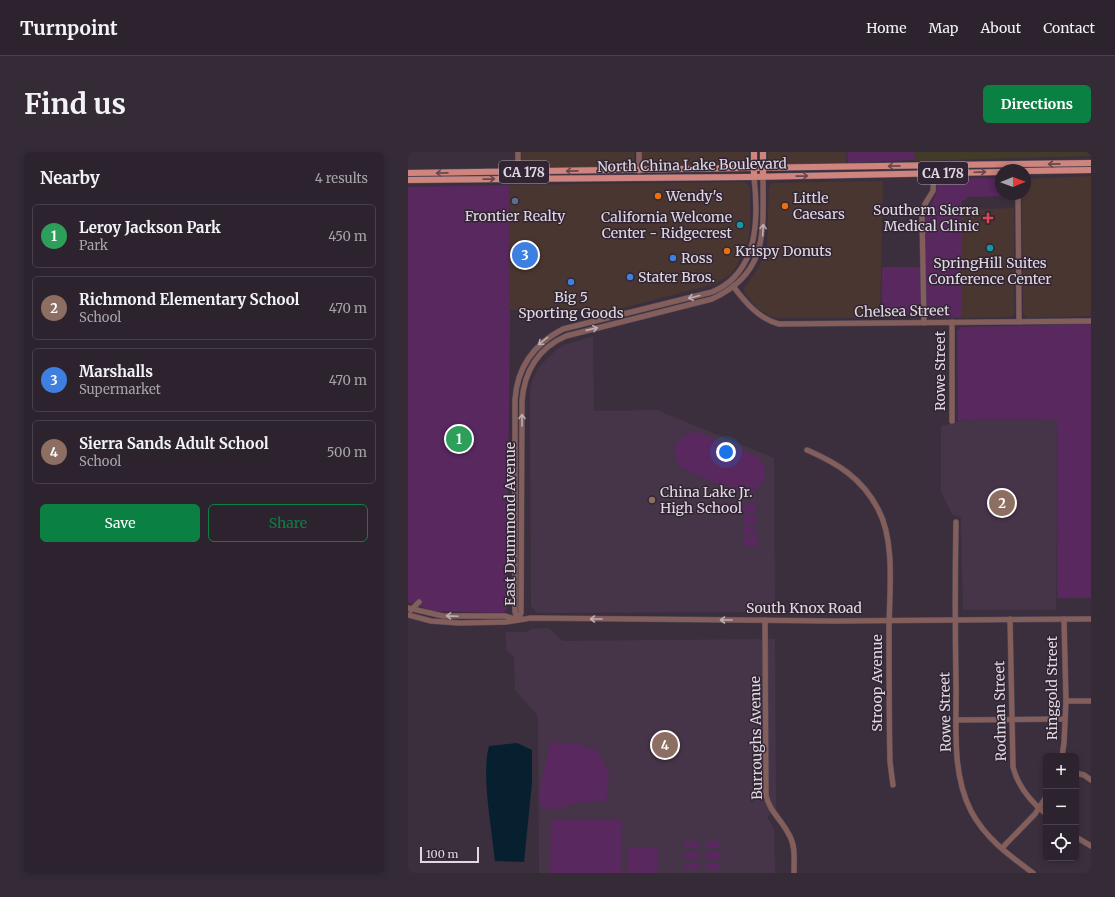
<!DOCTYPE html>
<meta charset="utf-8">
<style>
:root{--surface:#2c232e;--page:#342b36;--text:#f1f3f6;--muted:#a6a4aa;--line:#48404a;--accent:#0b8043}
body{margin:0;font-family:Merriweather,serif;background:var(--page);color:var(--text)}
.controls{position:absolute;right:12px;bottom:12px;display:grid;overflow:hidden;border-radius:6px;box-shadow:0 2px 6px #0003}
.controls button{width:36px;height:36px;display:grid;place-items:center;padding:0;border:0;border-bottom:1px solid var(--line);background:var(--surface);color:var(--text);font:20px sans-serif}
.compass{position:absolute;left:587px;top:12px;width:36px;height:36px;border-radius:50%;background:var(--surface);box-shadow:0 2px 6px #0003;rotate:89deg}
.scale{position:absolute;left:12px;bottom:10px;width:59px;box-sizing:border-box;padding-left:4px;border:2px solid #e0d8e1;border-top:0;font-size:11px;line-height:14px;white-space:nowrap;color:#e0d8e1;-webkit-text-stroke:3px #312533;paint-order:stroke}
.you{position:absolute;left:318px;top:300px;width:14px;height:14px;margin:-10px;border:3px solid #fff;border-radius:50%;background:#1a73e8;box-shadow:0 0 0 6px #1a73e833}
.badge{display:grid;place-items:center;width:26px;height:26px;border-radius:50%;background:var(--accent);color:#fff;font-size:13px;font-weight:700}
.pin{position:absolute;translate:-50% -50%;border:2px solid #fff;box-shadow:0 1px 4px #0006}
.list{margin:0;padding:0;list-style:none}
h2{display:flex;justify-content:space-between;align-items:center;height:52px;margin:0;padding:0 16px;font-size:17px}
h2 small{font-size:13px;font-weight:400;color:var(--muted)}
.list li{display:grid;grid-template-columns:26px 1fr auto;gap:12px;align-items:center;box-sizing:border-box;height:64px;margin:0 8px 8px;padding:0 8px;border:1px solid var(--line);border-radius:6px}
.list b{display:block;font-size:15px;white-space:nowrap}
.list p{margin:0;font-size:13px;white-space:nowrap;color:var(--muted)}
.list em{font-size:13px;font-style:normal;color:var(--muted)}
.actions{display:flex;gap:8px;padding:12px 16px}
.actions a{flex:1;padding:9px 0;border:1px solid var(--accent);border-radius:6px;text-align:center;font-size:14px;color:var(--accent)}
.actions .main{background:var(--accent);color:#fff}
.icon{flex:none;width:22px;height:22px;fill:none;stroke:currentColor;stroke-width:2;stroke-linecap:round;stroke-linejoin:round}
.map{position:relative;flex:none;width:683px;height:721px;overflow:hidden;border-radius:6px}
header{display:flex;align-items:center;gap:24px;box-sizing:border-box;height:56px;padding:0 20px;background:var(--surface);border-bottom:1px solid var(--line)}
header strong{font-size:19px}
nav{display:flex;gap:22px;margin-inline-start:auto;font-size:14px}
.intro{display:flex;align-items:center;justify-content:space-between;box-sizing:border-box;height:96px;padding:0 24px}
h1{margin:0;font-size:28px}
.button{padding:10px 18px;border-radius:6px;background:var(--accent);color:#fff;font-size:14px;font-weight:700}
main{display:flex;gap:24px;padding:0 24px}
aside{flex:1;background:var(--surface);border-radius:6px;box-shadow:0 2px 6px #0003}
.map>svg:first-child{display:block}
.commercial{fill:#4a3631}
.built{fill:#463548}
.medical{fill:#433b2a}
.green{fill:#58285f}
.water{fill:#072030}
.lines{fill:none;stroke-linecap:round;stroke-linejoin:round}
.minor-casing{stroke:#594d5b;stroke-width:6}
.major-casing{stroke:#594d5b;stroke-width:7}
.minor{stroke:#835e5a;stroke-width:5}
.major{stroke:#cf857e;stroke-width:6}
.oneway{stroke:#68474d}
.oneway2{stroke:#bfadb2}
.food-dot{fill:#e8710a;stroke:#312533;stroke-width:1.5}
.service-dot{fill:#5c6f8a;stroke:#312533;stroke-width:1.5}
.health-dot{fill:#e0444e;stroke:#312533;stroke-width:1.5}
.culture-dot{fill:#0f9aa8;stroke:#312533;stroke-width:1.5}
.shop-dot{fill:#3f7fe0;stroke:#312533;stroke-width:1.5}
.education-dot{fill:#8d6e63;stroke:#312533;stroke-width:1.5}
.labels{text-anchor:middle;stroke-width:3;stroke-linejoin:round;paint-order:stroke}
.shield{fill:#312533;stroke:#aca2ad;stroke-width:1}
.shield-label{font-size:13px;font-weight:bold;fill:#e0d8e1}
.street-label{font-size:14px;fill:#e0d8e1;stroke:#312533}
.poi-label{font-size:14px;fill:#e0d8e1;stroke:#312533;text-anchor:start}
</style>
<header>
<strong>Turnpoint</strong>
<nav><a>Home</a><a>Map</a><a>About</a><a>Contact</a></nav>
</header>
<div class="intro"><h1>Find us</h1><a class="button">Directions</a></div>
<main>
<aside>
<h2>Nearby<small>4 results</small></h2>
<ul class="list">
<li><span class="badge" style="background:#2e9e5b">1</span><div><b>Leroy Jackson Park</b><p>Park</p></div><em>450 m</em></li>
<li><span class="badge" style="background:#8d6e63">2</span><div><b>Richmond Elementary School</b><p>School</p></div><em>470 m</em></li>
<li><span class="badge" style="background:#3f7fe0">3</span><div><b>Marshalls</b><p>Supermarket</p></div><em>470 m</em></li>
<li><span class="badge" style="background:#8d6e63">4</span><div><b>Sierra Sands Adult School</b><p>School</p></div><em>500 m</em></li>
</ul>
<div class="actions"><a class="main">Save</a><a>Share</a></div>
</aside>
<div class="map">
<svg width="683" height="721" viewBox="0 0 683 721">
<rect width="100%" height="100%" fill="#3b2f3d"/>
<g class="commercial">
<polygon points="114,0 226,0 226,15 117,16 114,13"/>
<polygon points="234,0 341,0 341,8 336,13 237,15 234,13"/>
<polygon points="360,0 438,0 438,12 364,13 360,9"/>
<polygon points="683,24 683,164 620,166 615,162 614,42 617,42 617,27"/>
<polygon points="475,29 472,166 370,166 360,163 349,156 336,140 337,135 351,115 359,93 361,34 364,31"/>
<polygon points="337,30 342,35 342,78 339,93 328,115 322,123 307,132 207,158 102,158 101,33"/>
<polygon points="606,56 606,162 603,165 554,166 554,58"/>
</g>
<g class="built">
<polygon points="185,184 186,259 249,258 366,306 367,460 129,461 123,454 122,240 124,229 130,216 148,198 156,193"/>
<polygon points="560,267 650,268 648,458 555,458 553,365 545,363 533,340 533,274"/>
<polygon points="141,476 155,489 367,487 368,658 359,665 366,677 367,721 131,721 130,564 107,538 106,505 99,499 97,480 119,480 123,477"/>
</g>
<polygon class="medical" points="506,0 683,0 683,4 507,9"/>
<g class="green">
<polygon points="439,0 506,0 507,8 440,11"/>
<polygon points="532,26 593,26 593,42 605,42 605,48 602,48 601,44 559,45 558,48 554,48 554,166 520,165 518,161 517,63 527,44"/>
<polygon points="101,33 102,158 99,457 95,461 25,459 0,450 0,35"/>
<polygon points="474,115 511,115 514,120 514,161 507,164 474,165"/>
<polygon points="683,172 683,446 649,446 650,268 561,267 550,269 549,178 553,175"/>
<path d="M289 280 350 305C364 321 357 336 338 341 319 334 292 327 276 317 269 313 265 303 267 295 270 285 279 282 289 280Z"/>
<polygon points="334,351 348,351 348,360 335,360"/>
<rect x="335" y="362" width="13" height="9"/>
<rect x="335" y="373" width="13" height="9"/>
<polygon points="335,384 349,384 349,393 335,394"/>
<polygon points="142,590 170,592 190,599 201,621 198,649 167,651 153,656 139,657 132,651 132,638"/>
<polygon points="143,668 213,668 213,721 142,721"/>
<polygon points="276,689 290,689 291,696 276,696"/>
<rect x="298" y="689" width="14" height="7"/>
<rect x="220" y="695" width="30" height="26"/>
<polygon points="290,700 291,707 276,708 276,701"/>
<polygon points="298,700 312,700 313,707 298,707"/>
<rect x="276" y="711" width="15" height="7"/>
<rect x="298" y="711" width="14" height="7"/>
</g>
<path class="water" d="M109 591 124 598V631L116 710 87 709C84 679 73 621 81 594Z"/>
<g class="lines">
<g class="minor-casing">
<g id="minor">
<polyline points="110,0 110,27"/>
<polyline points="231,0 231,19"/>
<polyline points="610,42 611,170"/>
<path d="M325 134C337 150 351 167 371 172L683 169"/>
<polyline points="544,170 544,269"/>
<polyline points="516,171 514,64 517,52 525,39 526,22"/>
<path d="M399 298C429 311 454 326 470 357 488 390 481 442 481 479 481 523 481 566 482 610L485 633"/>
<path d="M548 370C547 423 547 477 548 531 549 573 543 620 563 659 577 686 602 704 625 721"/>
<polyline points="0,456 35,464 97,464 107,467"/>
<polyline points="3,458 11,450"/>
<polyline points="0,463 23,469 51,471 98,470 123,466 426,469 683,467"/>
<path d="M602 467 605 615C610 635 622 649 638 662"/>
<path d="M110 468 113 461 114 249C116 220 130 196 158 184L304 147C361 121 355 79 355 25"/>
<path d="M110 468 107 460V248C109 215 126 192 155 177L304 140C350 121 351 68 346 25"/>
<path d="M357 468 358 643C361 659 373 667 380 681 388 693 386 707 386 721"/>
<polyline points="658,549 683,549"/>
<polyline points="548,568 656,567"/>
<polyline points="654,604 656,591 658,549 656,467"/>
<polyline points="668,621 676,623 683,628"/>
<polyline points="668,685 683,694"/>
<polyline points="594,696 627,662 638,645"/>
</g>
</g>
<g class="major-casing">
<g id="major">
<polyline points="346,0 346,21"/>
<polyline points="355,0 355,21"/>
<polyline points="617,19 683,18"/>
<polyline points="0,21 683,11"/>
<polyline points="0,28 339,25 593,20"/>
</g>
</g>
<use href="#minor" class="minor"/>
<use href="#major" class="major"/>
</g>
<defs><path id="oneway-shaft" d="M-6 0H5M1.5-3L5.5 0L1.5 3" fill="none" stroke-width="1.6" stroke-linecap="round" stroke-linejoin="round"/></defs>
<g class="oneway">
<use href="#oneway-shaft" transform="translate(646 12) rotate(179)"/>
<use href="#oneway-shaft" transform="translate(486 14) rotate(179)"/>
<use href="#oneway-shaft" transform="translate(164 19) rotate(179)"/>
<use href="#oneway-shaft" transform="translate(572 20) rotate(-2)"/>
<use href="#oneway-shaft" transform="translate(34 21) rotate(179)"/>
<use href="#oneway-shaft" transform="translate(394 24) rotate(-1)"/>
<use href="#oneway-shaft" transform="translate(81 27) rotate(-1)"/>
</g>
<g class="oneway2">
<use href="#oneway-shaft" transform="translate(355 78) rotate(-87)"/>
<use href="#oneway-shaft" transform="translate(286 145) rotate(166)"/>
<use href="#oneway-shaft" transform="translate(184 177) rotate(-13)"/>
<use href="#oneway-shaft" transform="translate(135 189) rotate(141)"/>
<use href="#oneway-shaft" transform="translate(114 268) rotate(-90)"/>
<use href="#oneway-shaft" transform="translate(44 464) rotate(-178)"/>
<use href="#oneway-shaft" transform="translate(188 467) rotate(180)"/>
<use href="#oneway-shaft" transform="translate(318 468) rotate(-180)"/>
</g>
<g class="food-dot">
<circle cx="250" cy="44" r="4"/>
<circle cx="377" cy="54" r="4"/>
<circle cx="319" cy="99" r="4"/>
</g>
<circle class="service-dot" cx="107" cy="49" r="4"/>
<path class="health-dot" d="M578 60h4v4h4v4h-4v4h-4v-4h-4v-4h4z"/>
<g class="culture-dot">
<circle cx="332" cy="73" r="4"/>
<circle cx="582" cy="96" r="4"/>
</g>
<g class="shop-dot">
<circle cx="265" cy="106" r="4"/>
<circle cx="222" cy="125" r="4"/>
<circle cx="163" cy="130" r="4"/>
</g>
<circle class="education-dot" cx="244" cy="348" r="4"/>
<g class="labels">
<g class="shield">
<rect x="91" y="9" width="50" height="22" rx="3"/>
<rect x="510" y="10" width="50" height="22" rx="3"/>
</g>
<g class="shield-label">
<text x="116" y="25">CA 178</text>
<text x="535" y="26">CA 178</text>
</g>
<g class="street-label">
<text transform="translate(284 13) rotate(-1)" y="5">North China Lake Boulevard</text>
<text transform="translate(494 159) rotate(-1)" y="5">Chelsea Street</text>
<text transform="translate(532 219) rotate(-90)" y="5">Rowe Street</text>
<text transform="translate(102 372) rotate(-90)" y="5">East Drummond Avenue</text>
<text x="396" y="461">South Knox Road</text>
<text transform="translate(469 531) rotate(-90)" y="5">Stroop Avenue</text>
<text transform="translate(644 536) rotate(-90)" y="5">Ringgold Street</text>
<text transform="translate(592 559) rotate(-91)" y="5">Rodman Street</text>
<text transform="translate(537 560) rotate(-91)" y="5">Rowe Street</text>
<text transform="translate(348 586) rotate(-91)" y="5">Burroughs Avenue</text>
</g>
<g class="poi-label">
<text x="258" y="49">Wendy's</text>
<text x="385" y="51">Little<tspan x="385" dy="16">Caesars</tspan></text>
<text x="571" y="63" text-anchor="end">Southern Sierra<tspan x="571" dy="16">Medical Clinic</tspan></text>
<text x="107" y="69" text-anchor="middle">Frontier Realty</text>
<text x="324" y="70" text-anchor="end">California Welcome<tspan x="324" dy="16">Center - Ridgecrest</tspan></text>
<text x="327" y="104">Krispy Donuts</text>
<text x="273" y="111">Ross</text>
<text x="582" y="116" text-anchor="middle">SpringHill Suites<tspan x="582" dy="16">Conference Center</tspan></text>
<text x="230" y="130">Stater Bros.</text>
<text x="163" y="150" text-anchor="middle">Big 5<tspan x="163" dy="16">Sporting Goods</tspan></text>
<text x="252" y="345">China Lake Jr.<tspan x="252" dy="16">High School</tspan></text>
</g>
</g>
</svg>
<div class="controls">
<button>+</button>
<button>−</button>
<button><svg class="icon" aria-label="locate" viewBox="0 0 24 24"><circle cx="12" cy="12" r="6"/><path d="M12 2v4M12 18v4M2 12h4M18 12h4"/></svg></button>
</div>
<svg class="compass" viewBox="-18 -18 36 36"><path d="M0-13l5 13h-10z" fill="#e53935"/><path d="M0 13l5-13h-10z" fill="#a6a4aa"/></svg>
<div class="scale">100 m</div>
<div class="you"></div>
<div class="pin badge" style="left:51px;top:287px;background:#2e9e5b">1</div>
<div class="pin badge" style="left:594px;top:351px;background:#8d6e63">2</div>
<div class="pin badge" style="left:117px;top:103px;background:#3f7fe0">3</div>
<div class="pin badge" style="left:257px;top:593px;background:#8d6e63">4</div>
</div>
</main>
